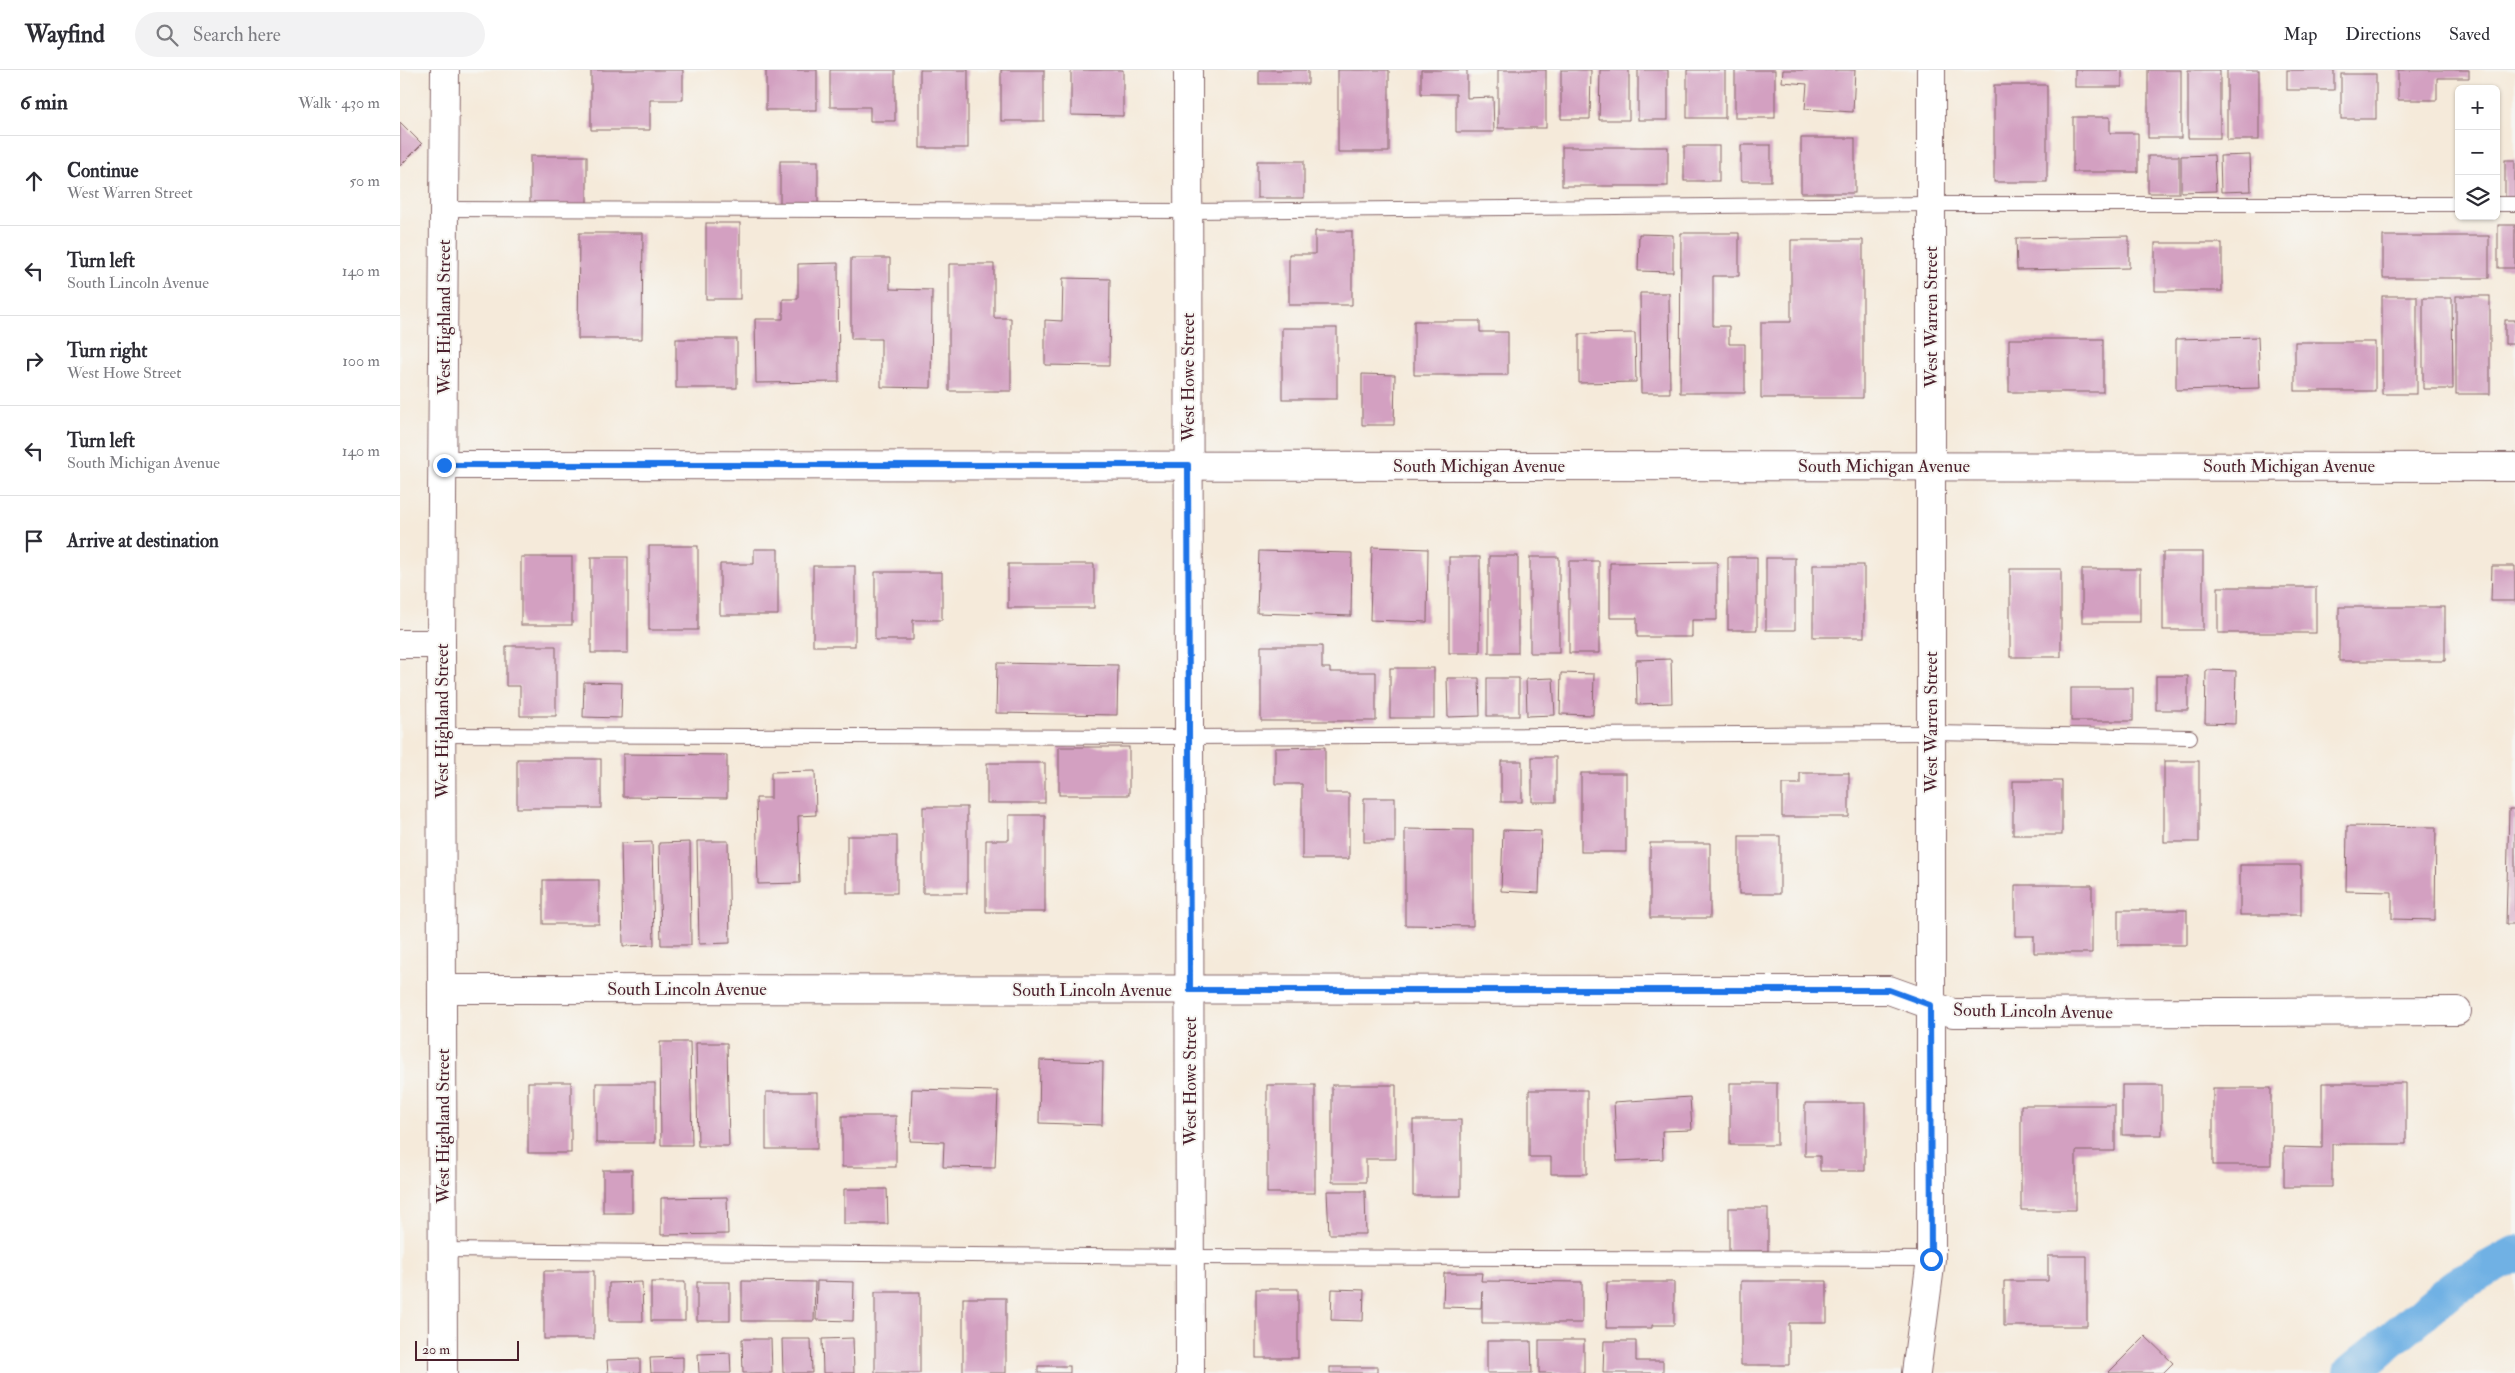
<!DOCTYPE html>
<meta charset="utf-8">
<style>
:root{--surface:#fff;--page:#f2f2f3;--text:#2b2b33;--muted:#7c7c81;--line:#e1e1e2}
body{margin:0;font-family:"IM FELL Double Pica",serif;background:var(--page);color:var(--text)}
.controls{position:absolute;right:15px;top:15px;display:grid;overflow:hidden;border-radius:8px;box-shadow:0 1px 4px #0004}
.controls button{width:45px;height:45px;display:grid;place-items:center;padding:0;border:0;border-bottom:1px solid var(--line);background:var(--surface);color:var(--text);font:25px sans-serif}
.scale{position:absolute;left:15px;bottom:12px;width:104px;box-sizing:border-box;padding-left:5px;border:2px solid #4a1f2b;border-top:0;font-size:14px;line-height:18px;white-space:nowrap;color:#4a1f2b;-webkit-text-stroke:4px #f6f6f2;paint-order:stroke}
.stop{position:absolute;width:15px;height:15px;margin:-11px;border:4px solid #1a73e8;border-radius:50%;background:#fff}
.stop.end{background:#1a73e8;border-color:#fff;box-shadow:0 1px 5px #0008}
.list{margin:0;padding:0;list-style:none}
h2{display:flex;justify-content:space-between;align-items:center;height:65px;margin:0;padding:0 20px;font-size:21px}
h2 small{font-size:16px;font-weight:400;color:var(--muted)}
.list li{display:grid;grid-template-columns:32px 1fr auto;gap:15px;align-items:center;box-sizing:border-box;height:90px;padding:0 20px;border-top:1px solid var(--line)}
.list b{display:block;font-size:19px;white-space:nowrap}
.list p{margin:0;font-size:16px;white-space:nowrap;color:var(--muted)}
.list em{font-size:16px;font-style:normal;color:var(--muted)}
.icon{flex:none;width:28px;height:28px;fill:none;stroke:currentColor;stroke-width:2;stroke-linecap:round;stroke-linejoin:round}
.map{position:relative;flex:none;width:2115px;height:1303px;overflow:hidden}
header{display:flex;align-items:center;gap:30px;box-sizing:border-box;height:70px;padding:0 25px;background:var(--surface);border-bottom:1px solid var(--line)}
header strong{font-size:24px}
nav{display:flex;gap:28px;margin-inline-start:auto;font-size:18px}
.search{width:350px;height:45px;background:var(--page);display:flex;align-items:center;gap:12px;box-sizing:border-box;padding:0 18px;border-radius:28px;color:var(--muted);font-size:19px}
main{display:flex}
aside{flex:1;background:var(--surface)}
.map>svg:first-child{display:block}
.lines{fill:none;stroke-linecap:round;stroke-linejoin:round}
.canal{stroke:#6fb1e4;stroke-width:36}
.building{fill:#d3a0c1}
.lane-casing{stroke:#866668;stroke-width:16}
.street-casing{stroke:#866668;stroke-width:30}
.lane{stroke:#fff;stroke-width:14}
.street{stroke:#fff;stroke-width:28}
.route{stroke:#1a73e8;stroke-width:6}
.labels{text-anchor:middle;stroke-width:4;stroke-linejoin:round;paint-order:stroke}
.street-label{font-size:18px;fill:#4a1f2b;stroke:#f6f6f2}
</style>
<header>
<strong>Wayfind</strong>
<div class="search"><svg class="icon" aria-label="search" viewBox="0 0 24 24"><circle cx="10" cy="10" r="6"/><path d="M15 15l6 6"/></svg>Search here</div>
<nav><a>Map</a><a>Directions</a><a>Saved</a></nav>
</header>
<main>
<aside>
<h2>6 min<small>Walk · 430 m</small></h2>
<ul class="list">
<li><svg class="icon" aria-label="ahead" viewBox="0 0 24 24"><path d="M12 20V5M6 11l6-6 6 6"/></svg><div><b>Continue</b><p>West Warren Street</p></div><em>50 m</em></li>
<li><svg class="icon" aria-label="left" viewBox="0 0 24 24"><path d="M17 20v-9H6M10 6l-5 5 5 5"/></svg><div><b>Turn left</b><p>South Lincoln Avenue</p></div><em>140 m</em></li>
<li><svg class="icon" aria-label="right" viewBox="0 0 24 24"><path d="M7 20v-9h11M14 6l5 5-5 5"/></svg><div><b>Turn right</b><p>West Howe Street</p></div><em>100 m</em></li>
<li><svg class="icon" aria-label="left" viewBox="0 0 24 24"><path d="M17 20v-9H6M10 6l-5 5 5 5"/></svg><div><b>Turn left</b><p>South Michigan Avenue</p></div><em>140 m</em></li>
<li><svg class="icon" aria-label="arrive" viewBox="0 0 24 24"><path d="M6 21V4h12l-3 4 3 4H6"/></svg><div><b>Arrive at destination</b></div></li>
</ul>
</aside>
<div class="map">
<svg width="2115" height="1303" viewBox="0 0 2115 1303">
<rect width="100%" height="100%" fill="#f6f6f2"/>
<filter id="ink" filterUnits="userSpaceOnUse"><feTurbulence type="fractalNoise" baseFrequency=".02" numOctaves="2"/><feDisplacementMap in="SourceGraphic" scale="10" xChannelSelector="R" yChannelSelector="G"/><feConvolveMatrix kernelMatrix="1 2 1 2 8 2 1 2 1" color-interpolation-filters="sRGB"/></filter>
<filter id="wash" filterUnits="userSpaceOnUse"><feTurbulence type="fractalNoise" baseFrequency=".0096" numOctaves="4" result="noise"/><feDisplacementMap in="SourceGraphic" scale="20" xChannelSelector="R" yChannelSelector="G"/><feGaussianBlur stdDeviation="1.12" result="paint"/><feColorMatrix in="noise" values="0 0 0 0 0 0 0 0 0 0 0 0 0 0 0 0 0 1.4 0 .05"/><feComposite in="paint" operator="in"/></filter>
<g filter="url(#wash)">
<rect width="100%" height="100%" fill="#f5eada"/>
<g class="lines">
<polyline class="canal" points="1951,1303 2054,1217 2115,1184"/>
</g>
<g id="blocks">
<g class="building">
<polygon points="191,0 283,0 283,30 250,30 250,60 191,60"/>
<rect x="366" y="0" width="51" height="40"/>
<polygon points="430,0 495,0 495,51 470,51 470,37 430,37"/>
<rect x="520" y="0" width="48" height="78"/>
<rect x="601" y="0" width="43" height="51"/>
<polygon points="671,0 723,0 723,46 671,45"/>
<rect x="859" y="0" width="49" height="14"/>
<rect x="938" y="0" width="51" height="82"/>
<polygon points="1021,0 1067,0 1067,28 1093,27 1094,62 1056,62 1056,24 1021,24"/>
<rect x="1098" y="0" width="48" height="58"/>
<polygon points="1161,0 1191,0 1190,49 1161,49"/>
<polygon points="1200,0 1229,0 1229,50 1199,50"/>
<rect x="1238" y="0" width="30" height="50"/>
<rect x="1287" y="0" width="38" height="48"/>
<rect x="1335" y="0" width="40" height="48"/>
<polygon points="1383,0 1455,0 1453,42 1405,39 1407,14 1382,12"/>
<rect x="1675" y="0" width="47" height="17"/>
<rect x="1748" y="0" width="33" height="68"/>
<rect x="1788" y="0" width="32" height="68"/>
<rect x="1827" y="0" width="32" height="70"/>
<rect x="1887" y="0" width="47" height="20"/>
<polygon points="1998,0 2069,0 2069,8 2037,8 2037,30 1998,30"/>
<rect x="1941" y="4" width="35" height="45"/>
<rect x="1594" y="15" width="53" height="97"/>
<polygon points="1673,47 1710,47 1710,63 1738,63 1738,102 1673,102"/>
<polygon points="0,52 22,74 0,96"/>
<rect x="1401" y="68" width="54" height="55"/>
<rect x="1341" y="75" width="30" height="36"/>
<rect x="1284" y="76" width="35" height="35"/>
<rect x="1162" y="77" width="106" height="39"/>
<polygon points="1814,85 1816,121 1781,122 1781,86"/>
<polygon points="1850,85 1851,121 1821,122 1820,86"/>
<rect x="130" y="86" width="57" height="51"/>
<rect x="1748" y="86" width="31" height="37"/>
<rect x="2105" y="90" width="10" height="39"/>
<rect x="380" y="91" width="38" height="44"/>
<rect x="857" y="91" width="47" height="37"/>
<rect x="306" y="153" width="34" height="76"/>
<rect x="2098" y="155" width="17" height="43"/>
<polygon points="915,161 952,161 952,235 889,235 889,184 915,184"/>
<polygon points="179,163 243,163 242,269 178,269"/>
<polygon points="1281,163 1339,163 1339,206 1313,206 1313,256 1329,256 1329,274 1345,274 1345,323 1280,323"/>
<polygon points="1239,164 1273,165 1273,202 1238,201"/>
<polygon points="1729,166 1729,198 1617,200 1616,168"/>
<rect x="1983" y="166" width="106" height="42"/>
<polygon points="1391,170 1463,170 1463,328 1361,328 1361,252 1391,252"/>
<rect x="1755" y="173" width="67" height="48"/>
<polygon points="451,188 490,188 490,219 532,220 531,318 481,317 481,269 451,269"/>
<polygon points="438,193 439,312 356,313 355,249 383,249 383,229 398,229 398,194"/>
<polygon points="549,194 594,194 594,248 611,248 611,321 549,321"/>
<polygon points="663,208 710,209 709,296 645,295 645,250 662,251"/>
<polygon points="1240,223 1269,223 1270,323 1241,323"/>
<rect x="1982" y="226" width="35" height="98"/>
<rect x="2056" y="226" width="34" height="98"/>
<polygon points="2023,228 2052,228 2053,319 2023,319"/>
<rect x="2105" y="250" width="10" height="24"/>
<polygon points="1014,251 1080,251 1080,262 1108,262 1108,305 1014,305"/>
<rect x="882" y="258" width="55" height="71"/>
<polygon points="1235,263 1236,312 1179,313 1179,264"/>
<polygon points="1858,267 1860,318 1776,320 1776,269"/>
<rect x="276" y="269" width="61" height="49"/>
<rect x="1609" y="269" width="94" height="53"/>
<rect x="1895" y="272" width="80" height="49"/>
<polygon points="962,304 995,305 994,355 962,355"/>
<rect x="249" y="476" width="49" height="84"/>
<polygon points="972,477 1028,479 1027,552 970,550"/>
<polygon points="354,479 378,479 378,545 320,545 320,494 354,494"/>
<polygon points="859,481 952,483 951,546 857,543"/>
<rect x="1763" y="482" width="40" height="78"/>
<rect x="1089" y="486" width="29" height="97"/>
<rect x="121" y="487" width="51" height="68"/>
<rect x="191" y="487" width="37" height="96"/>
<rect x="1049" y="487" width="31" height="96"/>
<rect x="1130" y="487" width="29" height="96"/>
<rect x="1328" y="487" width="29" height="73"/>
<rect x="1366" y="488" width="29" height="72"/>
<rect x="1169" y="491" width="30" height="92"/>
<polygon points="1317,492 1317,550 1292,550 1292,567 1237,567 1237,548 1210,548 1210,493"/>
<rect x="608" y="494" width="86" height="44"/>
<rect x="1413" y="495" width="51" height="72"/>
<rect x="413" y="496" width="42" height="80"/>
<polygon points="2092,496 2115,496 2115,531 2091,531"/>
<rect x="1610" y="499" width="51" height="88"/>
<rect x="1682" y="499" width="58" height="53"/>
<polygon points="475,502 542,502 542,550 513,550 513,570 475,570"/>
<rect x="1818" y="517" width="98" height="46"/>
<rect x="1939" y="537" width="106" height="54"/>
<polygon points="106,576 156,576 156,646 120,646 120,616 106,616"/>
<polygon points="861,576 922,576 922,598 930,598 930,602 976,602 976,651 861,651"/>
<polygon points="1271,589 1272,633 1237,634 1236,590"/>
<polygon points="597,593 718,595 717,645 596,643"/>
<rect x="990" y="598" width="44" height="50"/>
<polygon points="1806,600 1836,601 1835,654 1805,653"/>
<polygon points="1161,603 1194,604 1193,645 1160,644"/>
<rect x="1756" y="606" width="32" height="34"/>
<polygon points="1047,608 1079,608 1080,646 1048,647"/>
<rect x="1087" y="608" width="32" height="38"/>
<polygon points="1153,608 1155,645 1127,646 1126,609"/>
<polygon points="184,612 222,613 221,648 183,647"/>
<rect x="1671" y="618" width="62" height="33"/>
<rect x="659" y="677" width="70" height="48"/>
<polygon points="925,677 925,723 949,723 949,789 902,789 902,714 875,714 875,678"/>
<polygon points="223,684 327,685 327,728 223,727"/>
<rect x="1132" y="687" width="24" height="45"/>
<rect x="117" y="689" width="84" height="49"/>
<rect x="1101" y="691" width="21" height="41"/>
<rect x="1764" y="691" width="35" height="81"/>
<rect x="587" y="693" width="58" height="40"/>
<polygon points="415,701 416,745 398,746 400,813 358,814 356,728 371,728 371,702"/>
<rect x="1181" y="703" width="45" height="79"/>
<polygon points="1400,703 1449,703 1449,747 1382,747 1382,714 1400,714"/>
<rect x="1613" y="711" width="49" height="54"/>
<rect x="964" y="728" width="31" height="44"/>
<rect x="523" y="737" width="44" height="86"/>
<polygon points="2109,739 2115,739 2115,854 2106,854"/>
<polygon points="609,745 645,745 645,842 586,842 586,770 609,770"/>
<polygon points="1947,756 2036,757 2035,850 1992,849 1992,822 1946,821"/>
<polygon points="1005,759 1073,760 1073,856 1005,855"/>
<polygon points="1103,760 1141,761 1139,823 1101,821"/>
<rect x="447" y="766" width="50" height="57"/>
<rect x="1339" y="766" width="41" height="58"/>
<polygon points="297,771 328,771 330,873 299,874"/>
<polygon points="252,772 254,875 223,876 221,773"/>
<polygon points="290,772 291,875 261,875 259,773"/>
<rect x="1250" y="773" width="60" height="75"/>
<rect x="1840" y="795" width="61" height="50"/>
<rect x="143" y="810" width="56" height="44"/>
<polygon points="1615,815 1692,815 1692,883 1634,883 1634,866 1615,866"/>
<rect x="1718" y="840" width="69" height="35"/>
<polygon points="260,972 290,972 292,1075 261,1075"/>
<polygon points="296,973 327,973 329,1076 298,1076"/>
<polygon points="640,990 703,992 702,1055 639,1053"/>
<rect x="128" y="1012" width="43" height="71"/>
<rect x="196" y="1013" width="59" height="60"/>
<rect x="1330" y="1013" width="47" height="62"/>
<polygon points="1922,1013 2006,1013 2006,1074 1932,1074 1932,1117 1884,1117 1884,1077 1922,1078"/>
<rect x="867" y="1015" width="48" height="108"/>
<polygon points="932,1015 996,1015 996,1089 966,1089 966,1112 932,1112"/>
<rect x="1722" y="1015" width="40" height="50"/>
<rect x="1813" y="1018" width="58" height="77"/>
<polygon points="512,1019 598,1021 595,1098 543,1097 544,1072 510,1071"/>
<polygon points="1129,1020 1187,1020 1187,1104 1151,1104 1151,1087 1129,1087"/>
<rect x="366" y="1022" width="51" height="57"/>
<polygon points="1290,1027 1292,1060 1262,1061 1263,1089 1217,1091 1214,1032"/>
<polygon points="1405,1033 1465,1033 1465,1101 1420,1101 1420,1086 1405,1086"/>
<polygon points="1621,1035 1715,1035 1715,1081 1676,1081 1676,1140 1621,1140"/>
<rect x="442" y="1046" width="54" height="51"/>
<rect x="1013" y="1050" width="48" height="76"/>
<rect x="203" y="1100" width="29" height="43"/>
<polygon points="444,1119 487,1119 488,1154 444,1154"/>
<polygon points="927,1121 965,1121 966,1164 929,1164"/>
<polygon points="327,1127 328,1164 261,1165 261,1128"/>
<rect x="1329" y="1138" width="39" height="43"/>
<polygon points="1648,1186 1687,1186 1687,1256 1604,1256 1604,1211 1648,1211"/>
<rect x="144" y="1201" width="50" height="68"/>
<polygon points="1044,1203 1082,1203 1081,1211 1182,1212 1182,1253 1082,1253 1082,1221 1081,1238 1043,1237"/>
<polygon points="342,1211 415,1212 414,1251 342,1251"/>
<polygon points="417,1211 454,1212 453,1251 416,1250"/>
<polygon points="1341,1211 1427,1211 1427,1253 1389,1253 1389,1295 1341,1295"/>
<polygon points="242,1212 243,1251 209,1251 209,1213"/>
<rect x="251" y="1212" width="34" height="39"/>
<rect x="297" y="1212" width="33" height="39"/>
<polygon points="1207,1212 1274,1212 1274,1255 1252,1255 1252,1258 1206,1258"/>
<rect x="856" y="1219" width="42" height="69"/>
<polygon points="932,1219 964,1220 963,1251 931,1250"/>
<rect x="475" y="1222" width="45" height="81"/>
<rect x="563" y="1228" width="43" height="75"/>
<polygon points="1745,1266 1773,1293 1763,1303 1708,1303"/>
<polygon points="453,1268 454,1303 423,1303 422,1269"/>
<polygon points="342,1269 371,1269 372,1303 343,1303"/>
<polygon points="382,1269 411,1269 412,1303 383,1303"/>
<rect x="1139" y="1270" width="45" height="33"/>
<polygon points="1087,1271 1131,1271 1132,1303 1087,1303"/>
<polygon points="1204,1271 1236,1271 1236,1291 1263,1291 1263,1303 1203,1303"/>
<polygon points="330,1283 331,1303 299,1303 298,1284"/>
<polygon points="283,1287 283,1303 251,1303 250,1288"/>
<polygon points="240,1289 240,1303 208,1303 207,1290"/>
<rect x="638" y="1296" width="32" height="7"/>
<rect x="930" y="1297" width="47" height="6"/>
</g>
</g>
</g>
<g filter="url(#ink)">
<use href="#blocks" fill-opacity="0" stroke="#866668" stroke-width="1"/>
<g class="lines">
<g class="lane-casing">
<g id="lane">
<polyline points="2096,134 2115,134"/>
<polyline points="45,139 788,141 1531,134 2059,134"/>
<polyline points="42,665 789,667 1531,663 1790,667"/>
<polyline points="43,1180 790,1187 1531,1189"/>
</g>
</g>
<g class="street-casing">
<g id="street">
<polyline points="788,0 790,1303"/>
<polyline points="44,395 2115,397"/>
<polyline points="0,574 41,574"/>
<polyline points="43,919 1489,920 1553,943 2057,941"/>
<polyline points="43,1303 41,574 45,0"/>
<polyline points="1516,1303 1531,1189 1531,0"/>
</g>
</g>
<use href="#lane" class="lane"/>
<use href="#street" class="street"/>
</g>
</g>
<g class="lines" filter="url(#ink)">
<polyline class="route" points="44,395 788,395 790,920 1489,920 1530,935 1531,1189"/>
</g>
<g class="labels">
<g class="street-label">
<text transform="translate(44 247) rotate(-90)" y="6">West Highland Street</text>
<text transform="translate(1531 247) rotate(-90)" y="6">West Warren Street</text>
<text transform="translate(788 307) rotate(-90)" y="6">West Howe Street</text>
<text x="1079" y="402">South Michigan Avenue</text>
<text x="1484" y="402">South Michigan Avenue</text>
<text x="1889" y="402">South Michigan Avenue</text>
<text transform="translate(42 651) rotate(-90)" y="6">West Highland Street</text>
<text transform="translate(1531 652) rotate(-90)" y="6">West Warren Street</text>
<text x="287" y="925">South Lincoln Avenue</text>
<text x="692" y="926">South Lincoln Avenue</text>
<text transform="translate(1633 941) rotate(1)" y="6">South Lincoln Avenue</text>
<text transform="translate(790 1011) rotate(-90)" y="6">West Howe Street</text>
<text transform="translate(43 1056) rotate(-90)" y="6">West Highland Street</text>
</g>
</g>
</svg>
<div class="controls">
<button>+</button>
<button>−</button>
<button><svg class="icon" aria-label="layers" viewBox="0 0 24 24"><path d="M12 4l9 5-9 5-9-5zM3 14l9 5 9-5"/></svg></button>
</div>
<div class="scale">20 m</div>
<div class="stop" style="left:1531px;top:1189px"></div>
<div class="stop end" style="left:44px;top:395px"></div>
</div>
</main>
